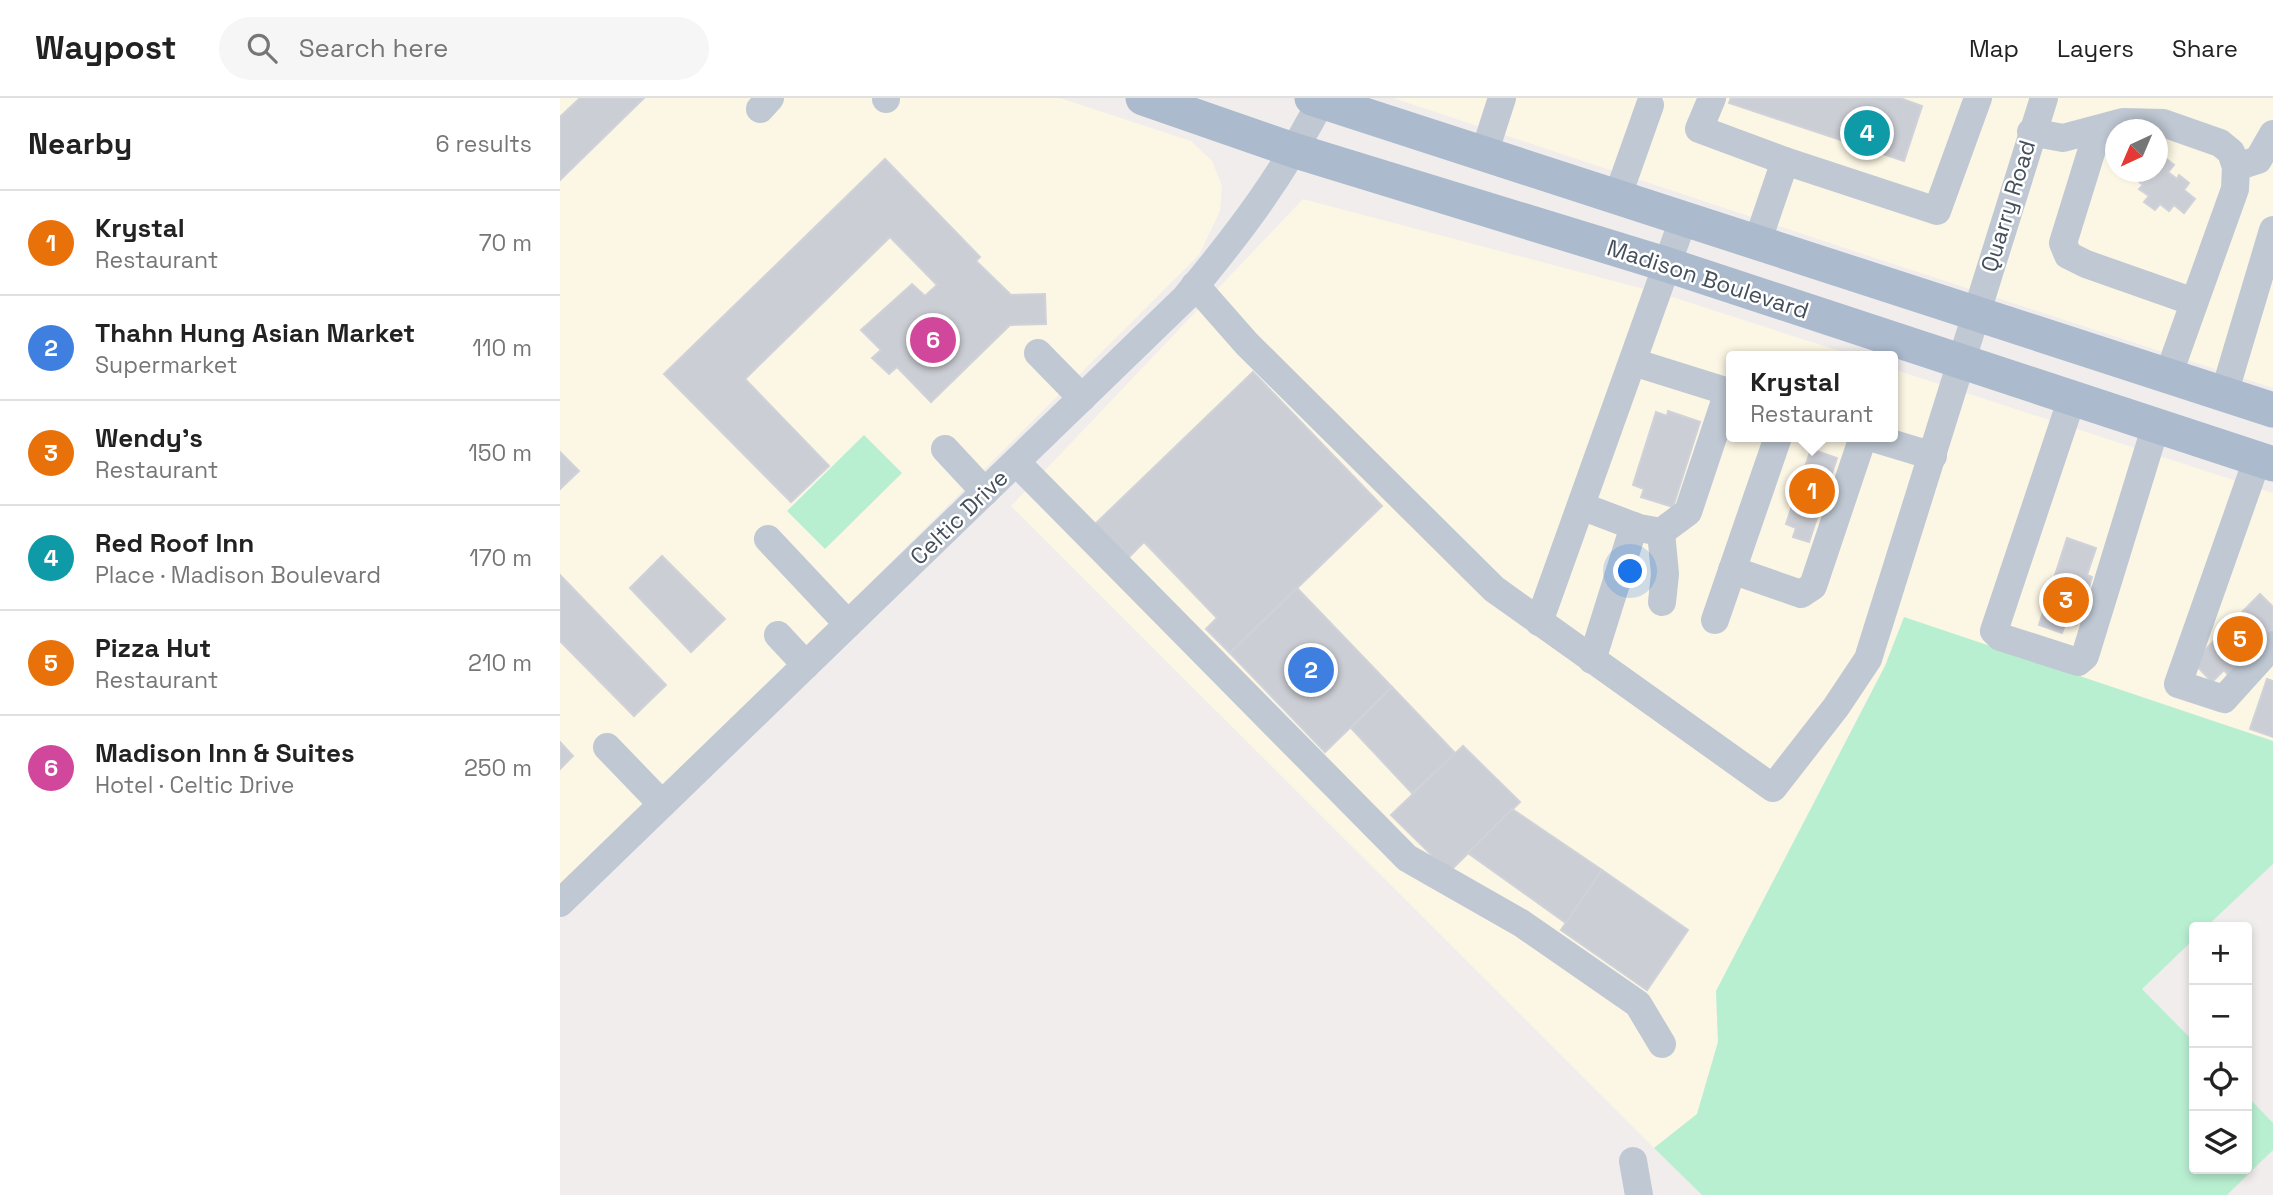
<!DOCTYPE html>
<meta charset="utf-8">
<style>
:root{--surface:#fff;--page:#f6f6f6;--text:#222;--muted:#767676;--line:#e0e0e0;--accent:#2563eb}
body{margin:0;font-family:"Space Grotesk",sans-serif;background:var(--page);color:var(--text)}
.controls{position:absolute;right:21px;bottom:21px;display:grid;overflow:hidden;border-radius:7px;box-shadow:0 4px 10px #0003}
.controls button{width:63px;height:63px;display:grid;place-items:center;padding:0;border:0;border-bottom:2px solid var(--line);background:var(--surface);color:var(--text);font:35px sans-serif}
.compass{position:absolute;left:1545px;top:21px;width:63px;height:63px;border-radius:50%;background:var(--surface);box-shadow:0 4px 10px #0003;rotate:224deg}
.you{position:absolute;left:1071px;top:474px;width:24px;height:24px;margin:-18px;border:5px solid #fff;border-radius:50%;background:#1a73e8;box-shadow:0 0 0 10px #1a73e833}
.badge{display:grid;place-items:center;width:46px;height:46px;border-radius:50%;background:var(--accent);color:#fff;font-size:23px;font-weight:700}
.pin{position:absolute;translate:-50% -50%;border:4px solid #fff;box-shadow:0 2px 7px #0006}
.popup{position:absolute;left:1166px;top:253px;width:172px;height:91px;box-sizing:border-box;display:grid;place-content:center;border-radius:7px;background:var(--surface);filter:drop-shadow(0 2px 5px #0005);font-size:23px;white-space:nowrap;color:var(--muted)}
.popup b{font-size:26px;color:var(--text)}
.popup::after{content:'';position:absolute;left:50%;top:100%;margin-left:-14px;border:14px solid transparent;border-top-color:var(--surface)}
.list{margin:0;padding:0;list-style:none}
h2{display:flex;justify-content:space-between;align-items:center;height:91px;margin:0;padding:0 28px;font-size:30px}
h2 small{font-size:23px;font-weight:400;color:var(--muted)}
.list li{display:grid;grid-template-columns:46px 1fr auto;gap:21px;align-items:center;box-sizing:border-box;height:105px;padding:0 28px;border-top:2px solid var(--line)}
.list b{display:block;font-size:26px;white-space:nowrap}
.list p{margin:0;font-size:23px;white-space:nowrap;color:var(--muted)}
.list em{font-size:23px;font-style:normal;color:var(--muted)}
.icon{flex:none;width:38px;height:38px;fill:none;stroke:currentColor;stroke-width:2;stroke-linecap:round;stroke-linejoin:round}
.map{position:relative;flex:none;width:1713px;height:1097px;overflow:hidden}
header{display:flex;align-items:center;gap:42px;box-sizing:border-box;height:98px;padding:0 35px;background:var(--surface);border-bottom:2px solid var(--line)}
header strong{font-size:33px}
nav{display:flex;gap:38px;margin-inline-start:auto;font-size:24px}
.search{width:490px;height:63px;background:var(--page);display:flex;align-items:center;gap:18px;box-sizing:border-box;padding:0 24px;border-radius:38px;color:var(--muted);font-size:26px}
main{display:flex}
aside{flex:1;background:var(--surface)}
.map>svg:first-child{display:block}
.commercial{fill:#fcf6e4;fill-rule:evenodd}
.green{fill:#b9efd1}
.building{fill:#ccced5;stroke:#d0d2d9;stroke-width:2}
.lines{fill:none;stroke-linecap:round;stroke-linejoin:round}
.minor{stroke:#bfc8d3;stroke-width:28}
.major{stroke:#abbacd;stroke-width:35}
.labels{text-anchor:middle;stroke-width:5;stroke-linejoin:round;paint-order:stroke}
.street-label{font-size:23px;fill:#454f5a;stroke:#fff}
</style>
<header>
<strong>Waypost</strong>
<div class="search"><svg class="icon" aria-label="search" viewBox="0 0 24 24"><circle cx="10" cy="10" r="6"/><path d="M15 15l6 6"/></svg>Search here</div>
<nav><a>Map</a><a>Layers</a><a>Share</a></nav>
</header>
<main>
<aside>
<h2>Nearby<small>6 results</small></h2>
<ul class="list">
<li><span class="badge" style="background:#e8710a">1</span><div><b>Krystal</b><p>Restaurant</p></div><em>70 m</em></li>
<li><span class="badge" style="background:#3f7fe0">2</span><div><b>Thahn Hung Asian Market</b><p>Supermarket</p></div><em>110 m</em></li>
<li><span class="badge" style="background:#e8710a">3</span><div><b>Wendy's</b><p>Restaurant</p></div><em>150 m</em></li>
<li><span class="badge" style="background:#0f9aa8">4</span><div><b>Red Roof Inn</b><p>Place · Madison Boulevard</p></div><em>170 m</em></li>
<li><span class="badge" style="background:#e8710a">5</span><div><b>Pizza Hut</b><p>Restaurant</p></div><em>210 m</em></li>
<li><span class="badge" style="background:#d1479c">6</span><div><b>Madison Inn &amp; Suites</b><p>Hotel · Celtic Drive</p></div><em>250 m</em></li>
</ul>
</aside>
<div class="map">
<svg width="1713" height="1097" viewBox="0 0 1713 1097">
<rect width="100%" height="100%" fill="#f0edec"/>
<g class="commercial">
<polygon points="0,0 500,0 631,43 652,63 662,88 660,113 639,157 253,542 0,786"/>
<path d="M833 0H1713V290L1336 167ZM1556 32H1598V74H1556Z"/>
<polygon points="743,101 1103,196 1295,258 1172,258 1172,339 1332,339 1333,271 1713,395 1713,643 1344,520 1325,568 1156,893 1158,944 1137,1016 1094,1050 451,408"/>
</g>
<g class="green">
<polygon points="304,337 342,375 265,451 227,413"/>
<polygon points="1344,519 1713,643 1713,766 1646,829 1634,829 1634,841 1582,891 1634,944 1634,1071 1687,1071 1687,998 1713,1025 1713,1052 1667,1097 1142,1097 1094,1050 1137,1016 1158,944 1156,893 1325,568"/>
</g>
<g class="building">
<polygon points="20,0 84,0 0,82 0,19"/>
<polygon points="1171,0 1340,0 1362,8 1344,63 1169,5"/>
<polygon points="1604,59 1614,67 1608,74 1617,81 1619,77 1629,85 1624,92 1635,101 1624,115 1614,107 1609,113 1600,106 1595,112 1584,104 1589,98 1579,91 1583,87 1566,74 1598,74"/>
<polygon points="325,61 420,159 416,163 451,197 485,196 486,226 450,227 371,304 337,269 329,276 312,260 321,252 301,232 352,186 365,198 377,187 330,139 185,281 269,368 231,404 104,276"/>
<polygon points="693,274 822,408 670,555 646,531 657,520 584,444 564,464 531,430"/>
<polygon points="1108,313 1140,324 1113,409 1081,399 1084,391 1073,387 1096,314 1107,318"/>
<polygon points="1251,351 1277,360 1249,444 1233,439 1236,430 1226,426"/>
<polygon points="0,354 19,373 0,391"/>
<polygon points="1507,440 1536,450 1527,477 1532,479 1516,527 1506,524 1502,535 1479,527"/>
<polygon points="102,458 165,521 131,554 70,490"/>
<polygon points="0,477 106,587 74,618 0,543"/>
<polygon points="737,490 832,589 765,654 670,555"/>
<polygon points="1700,496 1713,509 1713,531 1668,577 1664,572 1652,584 1633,564"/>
<polygon points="1707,581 1713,583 1713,639 1690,631"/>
<polygon points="832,589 895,655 852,695 791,630"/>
<polygon points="0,644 13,658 0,671"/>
<polygon points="903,648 960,704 889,774 831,717"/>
<polygon points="952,711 1042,772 1006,825 908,755"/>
<polygon points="1042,772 1128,832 1087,892 1001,832"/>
</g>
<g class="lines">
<g class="minor">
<polyline points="1152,0 1139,31 1225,63 1377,113 1418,0"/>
<polyline points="326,1 326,0"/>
<polyline points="200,11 210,0"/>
<polyline points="1538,32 1503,145 1508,157 1526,166 1634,204"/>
<polyline points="1471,34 1503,40 1563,24 1603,25 1660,45 1671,54 1676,69 1675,91 1608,278"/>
<polyline points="924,56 942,0"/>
<polyline points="1676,69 1698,62 1713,36"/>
<polyline points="1057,100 1090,7"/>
<polyline points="1197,145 1225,63"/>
<polyline points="635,187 687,246 934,491 1213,690 1276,609 1308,561 1484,0"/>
<polyline points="478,255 522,300"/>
<polyline points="1073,264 1172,295"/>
<polyline points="1664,296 1713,132"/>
<polyline points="1512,300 1434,533 1440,539 1518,564 1525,558 1596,327"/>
<polyline points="1310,339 1373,358"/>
<polyline points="385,351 425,394"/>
<polyline points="1697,362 1618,586 1664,601 1713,547"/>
<polyline points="456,364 847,760 961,825 1078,906 1102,946"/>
<polyline points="1021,408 1079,430 1101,434 1128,414 1168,294"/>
<polyline points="1101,434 1105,476 1102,504"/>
<polyline points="208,441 288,526"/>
<polyline points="1172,472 1241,496 1253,488 1303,339"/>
<polyline points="1155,522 1218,339"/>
<polyline points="979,524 1123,122"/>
<polyline points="218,537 246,567"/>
<polyline points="1032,562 1074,428"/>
<polyline points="47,649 102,706"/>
<path d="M0 805 625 200C681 133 722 78 763 0"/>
<polyline points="1073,1063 1079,1097"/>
</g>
<g class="major">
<polyline points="583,0 736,53 1108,167 1713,366"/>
<polyline points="752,0 1713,312"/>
</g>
</g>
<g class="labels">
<g class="street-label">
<text transform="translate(1448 108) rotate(-73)" y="8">Quarry Road</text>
<text transform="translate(1148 181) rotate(18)" y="8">Madison Boulevard</text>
<text transform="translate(399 419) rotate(-44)" y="8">Celtic Drive</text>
</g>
</g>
</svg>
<div class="controls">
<button>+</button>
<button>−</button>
<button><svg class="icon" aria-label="locate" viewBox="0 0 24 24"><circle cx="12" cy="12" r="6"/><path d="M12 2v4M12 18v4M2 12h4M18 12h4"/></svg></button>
<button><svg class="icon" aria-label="layers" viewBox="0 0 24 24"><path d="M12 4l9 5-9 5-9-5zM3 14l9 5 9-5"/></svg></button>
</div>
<svg class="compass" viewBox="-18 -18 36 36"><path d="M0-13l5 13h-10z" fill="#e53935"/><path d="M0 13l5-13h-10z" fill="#767676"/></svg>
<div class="you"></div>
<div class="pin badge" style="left:1252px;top:393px;background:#e8710a">1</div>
<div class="popup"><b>Krystal</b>Restaurant</div>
<div class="pin badge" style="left:751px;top:572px;background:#3f7fe0">2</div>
<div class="pin badge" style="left:1506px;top:502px;background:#e8710a">3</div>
<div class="pin badge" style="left:1307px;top:35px;background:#0f9aa8">4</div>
<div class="pin badge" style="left:1680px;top:541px;background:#e8710a">5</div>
<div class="pin badge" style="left:373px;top:242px;background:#d1479c">6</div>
</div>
</main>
